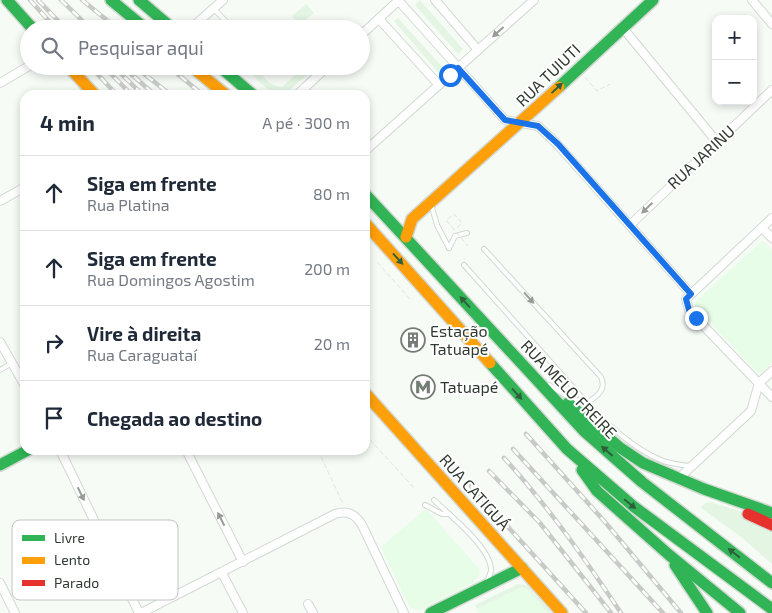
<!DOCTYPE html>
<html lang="pt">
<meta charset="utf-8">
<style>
:root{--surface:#fff;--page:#f6f6f7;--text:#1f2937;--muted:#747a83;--line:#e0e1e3}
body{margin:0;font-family:"Exo 2",sans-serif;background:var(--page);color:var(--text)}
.controls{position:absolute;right:15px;top:15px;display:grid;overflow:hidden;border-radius:10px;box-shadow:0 2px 8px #0003}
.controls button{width:45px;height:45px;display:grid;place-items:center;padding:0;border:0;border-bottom:1px solid var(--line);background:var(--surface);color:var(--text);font:25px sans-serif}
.stop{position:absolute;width:15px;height:15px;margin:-11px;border:4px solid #1a73e8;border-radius:50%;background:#fff}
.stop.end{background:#1a73e8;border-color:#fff;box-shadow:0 1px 5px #0008}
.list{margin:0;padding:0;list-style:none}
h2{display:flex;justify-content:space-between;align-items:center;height:65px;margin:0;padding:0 20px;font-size:21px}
h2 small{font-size:16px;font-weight:400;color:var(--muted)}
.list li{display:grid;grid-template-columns:32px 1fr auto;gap:15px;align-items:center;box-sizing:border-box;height:75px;padding:0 20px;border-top:1px solid var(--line)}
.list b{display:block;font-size:19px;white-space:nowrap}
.list p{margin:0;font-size:16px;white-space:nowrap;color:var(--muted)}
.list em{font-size:16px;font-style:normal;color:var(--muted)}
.icon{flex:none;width:28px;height:28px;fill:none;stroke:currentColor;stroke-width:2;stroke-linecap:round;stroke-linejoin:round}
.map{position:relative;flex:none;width:772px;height:613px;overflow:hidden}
.search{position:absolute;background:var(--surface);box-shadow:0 2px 8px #0003;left:20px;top:20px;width:350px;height:55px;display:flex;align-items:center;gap:12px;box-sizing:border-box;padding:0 18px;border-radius:28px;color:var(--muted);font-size:19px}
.panel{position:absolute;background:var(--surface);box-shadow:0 2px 8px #0003;left:20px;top:90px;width:350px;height:365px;border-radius:15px}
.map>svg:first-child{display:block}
.built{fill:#e7fde8}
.green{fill:#e4f5e4}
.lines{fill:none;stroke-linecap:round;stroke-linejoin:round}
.lane-casing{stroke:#d2d9d2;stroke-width:6}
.street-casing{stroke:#d2d9d2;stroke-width:10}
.fast-casing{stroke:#d2d9d2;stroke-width:14}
.slow-casing{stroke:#d2d9d2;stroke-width:14}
.jam-casing{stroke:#d2d9d2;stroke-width:14}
.path{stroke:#e2e3e2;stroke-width:1;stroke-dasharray:5 2.5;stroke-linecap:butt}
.lane{stroke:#fefefe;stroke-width:4}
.street{stroke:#fefefe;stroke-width:8}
.fast{stroke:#30b455;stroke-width:11}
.slow{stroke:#ff9f0a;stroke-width:11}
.jam{stroke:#e5322d;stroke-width:11}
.rail-casing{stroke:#c7cac7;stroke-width:4.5}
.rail{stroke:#fff;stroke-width:2.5;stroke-dasharray:8;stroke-linecap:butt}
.path-bridge{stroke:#e2e3e2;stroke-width:1;stroke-dasharray:5 2.5;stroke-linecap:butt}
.oneway{fill:#979c97}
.oneway2{fill:#305f3b}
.route{stroke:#1a73e8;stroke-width:6}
.labels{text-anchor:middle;stroke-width:4;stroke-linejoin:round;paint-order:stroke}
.street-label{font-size:16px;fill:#303b30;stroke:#fff}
.poi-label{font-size:16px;fill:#303b30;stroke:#fff;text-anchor:start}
.key{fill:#fff;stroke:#c1c4c1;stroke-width:1}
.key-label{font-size:14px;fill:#303b30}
</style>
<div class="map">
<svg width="772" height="613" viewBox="0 0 772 613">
<rect width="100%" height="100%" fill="#f6fbf6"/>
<g class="built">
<polygon points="762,241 765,242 772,250 772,363 762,372 758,373 695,306 695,302"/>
<polygon points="426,509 480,570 478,577 473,583 420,610 410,608 381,547"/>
<polygon points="522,587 528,589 548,613 479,613 477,609"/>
</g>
<g class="green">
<polygon points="420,0 463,49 458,54 415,5"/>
<polygon points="306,4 314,13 299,25 292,16"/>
<polygon points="398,18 443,68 438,72 394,21"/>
<path d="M244 66H256C262 76 269 86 282 87L305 66 311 71 284 95C269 95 254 76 244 66Z"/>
<polygon points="710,502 772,521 772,564 740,536 701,508 705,503"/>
<polygon points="518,584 527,585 552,613 548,613 528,589 522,587 477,609 475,605"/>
</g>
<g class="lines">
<g class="lane-casing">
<g id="lane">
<polyline points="214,9 233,29"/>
<polyline points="431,204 437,225 449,248"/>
<polyline points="449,248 455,236 467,233"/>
<path d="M484 249 601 377C607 390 597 396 587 403"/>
<path d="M464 265 587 403C609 425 632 448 661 460 670 464 681 465 691 466"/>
<polyline points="0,370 12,363"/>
<polyline points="549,385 570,398 587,403"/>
<path d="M434 500C449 515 492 548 491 571 490 574 488 579 487 582"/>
<polyline points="425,505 442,514 449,514"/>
</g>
</g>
<g class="street-casing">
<g id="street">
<polyline points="398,0 505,120 538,126 557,144 691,294"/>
<polyline points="435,0 478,50"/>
<polyline points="752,0 772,24"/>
<polyline points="379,19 439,85"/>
<polyline points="622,27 717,142"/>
<polyline points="190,29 223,0"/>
<polyline points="361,35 399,0"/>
<polyline points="0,83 29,66"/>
<polyline points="297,95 328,66"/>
<polyline points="365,151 534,0"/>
<polyline points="0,201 25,187"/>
<polyline points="772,218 686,299 689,310 696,318 772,397"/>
<polyline points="630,225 772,90"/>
<polyline points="762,228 772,238"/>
<polyline points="0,342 25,386"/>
<polyline points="759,383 772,371"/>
<polyline points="60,450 139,613"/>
<polyline points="186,450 243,562"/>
<polyline points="678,479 751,411 759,383"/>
<polyline points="222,573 243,613"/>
<polyline points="0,583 15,613"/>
<polyline points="308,604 313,613"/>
<path d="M141 613 335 514C348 510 355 514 362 525L404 613"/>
</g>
</g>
<g class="fast-casing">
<g id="fast">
<polyline points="7,0 33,29"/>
<polyline points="111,0 146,29"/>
<polyline points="139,0 173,29"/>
<polyline points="219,66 253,95"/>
<polyline points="559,87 653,0"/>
<polyline points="365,194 584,431 642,482 772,583"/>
<polyline points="490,363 567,449 633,506 772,609"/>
<polyline points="568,403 619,447 643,463 704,489 772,513"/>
<polyline points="0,465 28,450"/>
<polyline points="582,470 597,491 668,554 740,613"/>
<polyline points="675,565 707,613"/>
<polyline points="431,613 522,568"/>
</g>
</g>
<g class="slow-casing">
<g id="slow">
<polyline points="68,66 95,95"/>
<polyline points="191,66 226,95"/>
<polyline points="365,223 490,363"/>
<polyline points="406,237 412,219 559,87"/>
<polyline points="365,393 562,613"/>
</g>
</g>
<g class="jam-casing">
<polyline id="jam" points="748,514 772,525"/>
</g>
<g class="path">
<polyline points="175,66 181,71"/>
<polyline points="585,77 597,91 610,84"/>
<polyline points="377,262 410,299"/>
<polyline points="365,434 415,489"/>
<polyline points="318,450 343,504"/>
</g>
<use href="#lane" class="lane"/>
<use href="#street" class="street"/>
<use href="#fast" class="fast"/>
<use href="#slow" class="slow"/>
<use href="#jam" class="jam"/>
<g class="rail-casing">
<g id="rail">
<polyline points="30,0 56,29"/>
<polyline points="38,0 66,29"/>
<polyline points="61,0 91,29"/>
<polyline points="82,0 118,29"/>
<polyline points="90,66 117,95"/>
<polyline points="103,66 132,95"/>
<polyline points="113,66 143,95"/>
<polyline points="122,66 155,95"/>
<polyline points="134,66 171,95"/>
<polyline points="168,66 203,95"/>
<polyline points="365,258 367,260"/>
<polyline points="526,434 605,522 681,613"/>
<polyline points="513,449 663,613"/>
<path d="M504 458C548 506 585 559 621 613"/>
<polyline points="489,471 540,523 611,613"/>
<polyline points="471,486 586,613"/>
</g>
</g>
<use href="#rail" class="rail"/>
<polyline class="path-bridge" points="457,228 462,223 454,214 446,220 468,246"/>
</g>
<defs><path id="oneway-solid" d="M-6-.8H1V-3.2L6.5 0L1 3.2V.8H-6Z" transform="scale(1.25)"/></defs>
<g class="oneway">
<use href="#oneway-solid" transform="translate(498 32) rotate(138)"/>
<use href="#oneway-solid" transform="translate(647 208) rotate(136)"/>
<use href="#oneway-solid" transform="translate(529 298) rotate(48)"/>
<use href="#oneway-solid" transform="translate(81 494) rotate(64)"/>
<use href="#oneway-solid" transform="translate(221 519) rotate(-117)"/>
</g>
<g class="oneway2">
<use href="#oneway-solid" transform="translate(557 88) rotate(-43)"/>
<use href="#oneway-solid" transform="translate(398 259) rotate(48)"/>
<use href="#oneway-solid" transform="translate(465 302) rotate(-132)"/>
<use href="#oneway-solid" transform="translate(517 394) rotate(48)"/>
<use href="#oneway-solid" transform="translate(607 451) rotate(-139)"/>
<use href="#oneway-solid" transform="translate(630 504) rotate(39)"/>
<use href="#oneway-solid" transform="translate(734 553) rotate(-142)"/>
</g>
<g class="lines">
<polyline class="route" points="450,75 458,68 505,120 538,126 558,144 691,294 686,299 689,310 696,318"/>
</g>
<defs>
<g id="building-ring" transform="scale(1.25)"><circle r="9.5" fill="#fff" stroke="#757e75" stroke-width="1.5"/><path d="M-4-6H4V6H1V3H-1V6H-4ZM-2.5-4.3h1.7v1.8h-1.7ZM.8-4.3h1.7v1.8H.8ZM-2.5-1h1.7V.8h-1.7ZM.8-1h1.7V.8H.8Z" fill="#757e75"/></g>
<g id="metro-ring" transform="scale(1.25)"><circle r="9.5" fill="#fff" stroke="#757e75" stroke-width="1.5"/><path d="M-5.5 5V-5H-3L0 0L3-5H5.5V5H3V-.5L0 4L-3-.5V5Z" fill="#757e75"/></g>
</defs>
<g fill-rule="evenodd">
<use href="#building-ring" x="413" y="340"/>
<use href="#metro-ring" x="423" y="387"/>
</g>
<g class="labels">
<g class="street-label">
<text transform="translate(548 75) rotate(-44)" y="6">RUA TUIUTI</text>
<text transform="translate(701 157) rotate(-43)" y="6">RUA JARINU</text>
<text transform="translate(569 389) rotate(46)" y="6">RUA MELO FREIRE</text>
<text transform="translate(475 492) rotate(48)" y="6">RUA CATIGUÁ</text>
</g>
<g class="poi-label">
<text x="430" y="337">Estação<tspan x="430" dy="18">Tatuapé</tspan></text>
<text x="440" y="393">Tatuapé</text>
</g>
</g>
<rect x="12" y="520" width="166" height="80" rx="8" class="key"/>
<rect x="22" y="535" width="23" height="6" fill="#30b455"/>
<rect x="22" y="557" width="23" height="7" fill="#ff9f0a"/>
<rect x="22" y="580" width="23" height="6" fill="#e5322d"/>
<g class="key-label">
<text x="54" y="543">Livre</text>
<text x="54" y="565">Lento</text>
<text x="54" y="588">Parado</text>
</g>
</svg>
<div class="controls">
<button>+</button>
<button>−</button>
</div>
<div class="stop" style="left:450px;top:75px"></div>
<div class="stop end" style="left:696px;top:318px"></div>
<div class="search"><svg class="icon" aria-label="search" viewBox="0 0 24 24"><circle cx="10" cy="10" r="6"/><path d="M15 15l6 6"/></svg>Pesquisar aqui</div>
<section class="panel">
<h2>4 min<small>A pé · 300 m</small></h2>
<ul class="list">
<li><svg class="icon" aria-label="ahead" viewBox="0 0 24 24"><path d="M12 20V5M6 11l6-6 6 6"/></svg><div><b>Siga em frente</b><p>Rua Platina</p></div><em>80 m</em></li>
<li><svg class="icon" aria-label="ahead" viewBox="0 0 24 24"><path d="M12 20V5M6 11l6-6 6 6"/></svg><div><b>Siga em frente</b><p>Rua Domingos Agostim</p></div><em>200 m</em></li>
<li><svg class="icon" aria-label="right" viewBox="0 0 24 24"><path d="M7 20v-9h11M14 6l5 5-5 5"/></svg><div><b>Vire à direita</b><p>Rua Caraguataí</p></div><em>20 m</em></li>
<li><svg class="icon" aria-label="arrive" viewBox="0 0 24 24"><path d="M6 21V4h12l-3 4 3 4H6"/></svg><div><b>Chegada ao destino</b></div></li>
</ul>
</section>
</div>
